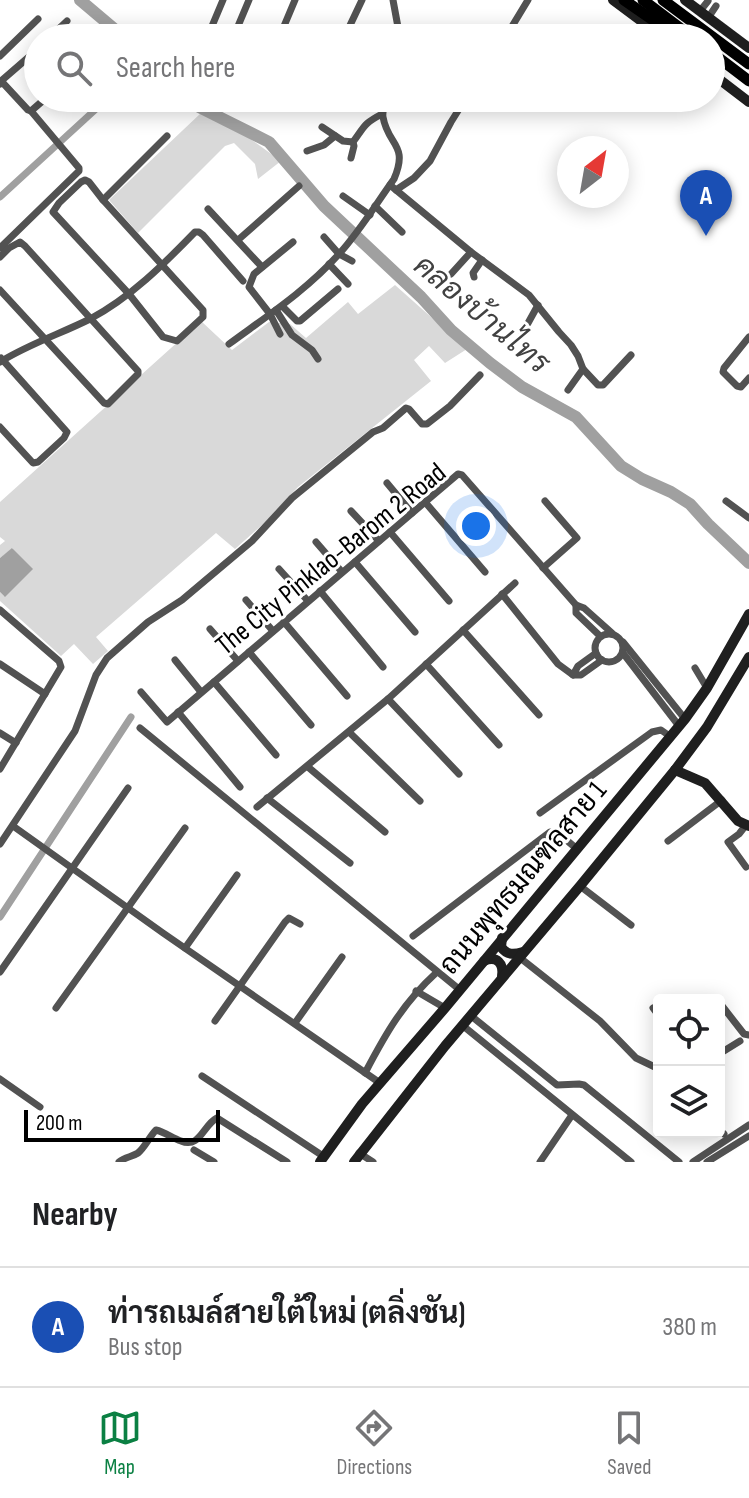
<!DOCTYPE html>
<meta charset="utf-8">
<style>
:root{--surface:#fff;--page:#f2f2f2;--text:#202124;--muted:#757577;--line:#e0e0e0;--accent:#0b8043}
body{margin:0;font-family:"Sofia Sans Condensed",Sarabun,sans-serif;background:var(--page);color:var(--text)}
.controls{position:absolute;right:24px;bottom:24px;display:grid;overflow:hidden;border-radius:8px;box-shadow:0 4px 20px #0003}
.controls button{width:72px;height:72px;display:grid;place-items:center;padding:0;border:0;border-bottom:2px solid var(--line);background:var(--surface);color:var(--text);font:40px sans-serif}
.compass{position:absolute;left:557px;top:136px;width:72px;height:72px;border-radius:50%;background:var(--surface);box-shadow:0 4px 20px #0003;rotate:31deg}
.scale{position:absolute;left:24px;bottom:20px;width:196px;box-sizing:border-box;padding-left:8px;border:4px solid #000;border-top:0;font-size:22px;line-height:28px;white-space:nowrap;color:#000;-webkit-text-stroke:6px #fff;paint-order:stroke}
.you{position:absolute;left:476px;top:526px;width:28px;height:28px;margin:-20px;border:6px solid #fff;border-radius:50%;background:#1a73e8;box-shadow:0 0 0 12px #1a73e833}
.badge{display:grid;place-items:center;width:52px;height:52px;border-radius:50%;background:var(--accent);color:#fff;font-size:26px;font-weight:700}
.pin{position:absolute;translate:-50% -66px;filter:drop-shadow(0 2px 4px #0008)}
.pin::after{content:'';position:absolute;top:42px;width:28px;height:24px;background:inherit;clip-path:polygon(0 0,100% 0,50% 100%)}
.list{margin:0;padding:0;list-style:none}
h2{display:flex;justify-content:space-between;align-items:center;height:104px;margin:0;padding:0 32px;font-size:34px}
h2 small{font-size:26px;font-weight:400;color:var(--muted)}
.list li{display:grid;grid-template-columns:52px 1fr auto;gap:24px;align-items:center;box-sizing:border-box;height:120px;padding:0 32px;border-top:2px solid var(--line)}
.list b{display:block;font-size:30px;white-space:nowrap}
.list p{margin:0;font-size:26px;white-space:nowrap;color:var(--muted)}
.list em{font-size:26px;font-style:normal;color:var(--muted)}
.icon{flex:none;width:44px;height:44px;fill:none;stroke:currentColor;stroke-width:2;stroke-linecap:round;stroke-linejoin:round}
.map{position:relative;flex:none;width:749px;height:1162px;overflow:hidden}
.search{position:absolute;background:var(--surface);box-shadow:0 4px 20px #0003;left:24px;right:24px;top:24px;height:88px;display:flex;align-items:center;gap:20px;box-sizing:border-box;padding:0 28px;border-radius:44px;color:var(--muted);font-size:30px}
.sheet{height:224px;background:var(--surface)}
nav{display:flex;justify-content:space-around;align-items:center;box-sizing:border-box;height:112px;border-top:2px solid var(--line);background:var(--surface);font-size:22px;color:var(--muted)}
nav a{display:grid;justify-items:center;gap:4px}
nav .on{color:var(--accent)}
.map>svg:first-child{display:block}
.green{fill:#d9d9d9}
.water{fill:#a0a0a0}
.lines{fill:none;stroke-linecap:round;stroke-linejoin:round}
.canal{stroke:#a0a0a0;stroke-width:7}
.river{stroke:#a0a0a0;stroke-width:12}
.street{stroke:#525252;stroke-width:7}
.secondary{stroke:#1f1f1f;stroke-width:10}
.primary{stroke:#000;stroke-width:11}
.labels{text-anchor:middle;stroke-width:6;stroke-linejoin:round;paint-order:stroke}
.street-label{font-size:28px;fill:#000;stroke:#fff}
.water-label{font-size:30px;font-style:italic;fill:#414141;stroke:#fff}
</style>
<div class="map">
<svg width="749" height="1162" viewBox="0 0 749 1162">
<rect width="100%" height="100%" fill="#fff"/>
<g class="green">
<polygon points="201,113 242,133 281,161 258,179 255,164 234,143 225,146 138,233 109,200"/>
<polygon points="395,285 467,349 445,363 429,346 414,360 431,381 298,487 263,524 235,549 216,533 96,637 108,651 93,664 74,644 61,656 0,601 0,592 4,596 13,548 0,558 0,545 5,541 0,537 0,502 201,321 232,350 269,322 290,324 306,338 348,302 358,314"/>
</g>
<polygon class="water" points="12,548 33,569 5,597 0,592 0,558"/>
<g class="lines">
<g class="canal">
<polyline points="0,197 108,98"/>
<polyline points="0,917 131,717"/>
</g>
<g class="river">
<polyline points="80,0 125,38"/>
<polyline points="187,98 199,107 269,142 324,206 421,297 451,330 490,363 522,387 576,417 621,466 642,479 671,492 690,504 708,524 749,563"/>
</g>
<g class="street">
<polyline points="393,0 400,38"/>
<polyline points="700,11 708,1"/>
<polyline points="708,18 716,6"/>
<polyline points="49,38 67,21"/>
<polyline points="207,38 223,0"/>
<polyline points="233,38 249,0"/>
<polyline points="279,38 295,0"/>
<polyline points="344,38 362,0"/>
<polyline points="505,38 528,0"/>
<polyline points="0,56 38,19"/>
<polyline points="1,81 38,49"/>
<polyline points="0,84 2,82 28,110 31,111 46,98"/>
<polyline points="322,127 343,141 353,142"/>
<polyline points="307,151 324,145 335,136"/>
<path d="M351 158 354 146 353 142C365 126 363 124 382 114"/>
<polygon points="85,180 89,182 103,200 203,310 203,317 177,341 163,337 129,294 53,212 59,203 81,182"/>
<polyline points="390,185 471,252 529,295 559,332 571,345 578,356 583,369 598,385 603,385 631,355"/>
<polyline points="396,190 414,178 430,161 451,122 466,98"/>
<polyline points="343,196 370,215"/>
<polyline points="103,200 167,136"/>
<polyline points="375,206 402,232"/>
<polyline points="208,209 262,267"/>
<polyline points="324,237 339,254 352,261"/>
<polyline points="238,240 299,186"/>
<polyline points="0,248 79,171 79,168 31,111"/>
<polyline points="0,257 9,248 20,242 25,246 138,371 138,374 108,404 104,403 0,290"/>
<polyline points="329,264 348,284"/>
<polyline points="451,274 471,252"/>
<polyline points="474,277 473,273 482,260"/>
<polyline points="283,307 297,321 300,321 338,289"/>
<polyline points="276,310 292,335 312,350 318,359"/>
<polyline points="280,334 270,314 249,287 254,274 293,242"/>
<polyline points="522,334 538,305"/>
<polyline points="749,337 724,368 723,372 737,386 741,387 749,378"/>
<path d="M229 344C267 316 307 290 339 254 360 231 376 204 394 179 409 144 388 146 383 117 382 111 385 104 387 98"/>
<path d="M0 362C29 344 60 334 90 319 131 297 163 265 195 232H199L203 235 243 281"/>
<polyline points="568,390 583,369"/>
<polyline points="0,427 33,463 38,462 64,438 67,432 1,358"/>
<polyline points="387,483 412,513"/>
<polyline points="726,501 749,518"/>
<polyline points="425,502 485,572"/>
<polyline points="351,511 379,541"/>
<polyline points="390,532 449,601"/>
<polyline points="316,542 342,572"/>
<polyline points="355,562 415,632"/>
<polyline points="543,568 577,538 545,501"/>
<polyline points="279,569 308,601"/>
<polyline points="320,591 383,667"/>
<polyline points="502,594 558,664 573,675"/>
<polyline points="246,600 273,631"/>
<polyline points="0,610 59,661 61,667 0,769"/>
<polyline points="284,622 347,696"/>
<polyline points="210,629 238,661"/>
<polyline points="463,630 539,715"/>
<circle cx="609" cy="648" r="14"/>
<polyline points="600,636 576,613 576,605 584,608 612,633"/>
<polyline points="623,642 685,719"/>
<polyline points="249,652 311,725"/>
<polyline points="596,653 578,666 573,675 581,675 602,660"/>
<polyline points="623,653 679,726"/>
<polyline points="175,660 201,692"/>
<polyline points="0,664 45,694"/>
<polyline points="426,664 499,745"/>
<polyline points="695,668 707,688"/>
<polyline points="214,682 276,755"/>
<polyline points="141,692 167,722 458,474 462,475 576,605"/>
<polyline points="388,699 459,774"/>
<polyline points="178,712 240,787"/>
<polyline points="140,728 460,990"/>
<polyline points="349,732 420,801"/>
<polyline points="0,733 16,743"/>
<polyline points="308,767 385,832"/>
<polyline points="267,798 350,863"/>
<polyline points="257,807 388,699 515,583"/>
<polyline points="540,813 652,732 661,730 671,737"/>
<polyline points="746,825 739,834 728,842 746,867"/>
<polyline points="13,826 163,933 380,1083"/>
<polyline points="668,841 722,800"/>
<polyline points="0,844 75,731 96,675 107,658 148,622 182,600 252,541 292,498 373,432 383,428 406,408 409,409 422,424 427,424 450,406 480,375"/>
<polyline points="580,886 631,925"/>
<polyline points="413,936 550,832 557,832 577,849"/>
<polyline points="185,948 237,875"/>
<polyline points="519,957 600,1021 636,1058 659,1069"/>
<polyline points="0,972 128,788"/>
<polyline points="416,991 445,1008"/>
<polyline points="719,1002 744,1034 749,1035"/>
<polyline points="56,1008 185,828"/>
<polyline points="653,1008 659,1016"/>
<polyline points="470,1015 557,1085 579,1084 584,1085 679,1162"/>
<polyline points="215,1021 285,922 289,918 300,924"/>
<polyline points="295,1023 342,957"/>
<polyline points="462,1025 631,1162"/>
<polyline points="719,1054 740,1041"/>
<path d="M365 1073C386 1033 403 1003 437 972"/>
<polyline points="202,1076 323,1156"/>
<polyline points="0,1079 40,1107"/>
<polyline points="719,1129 724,1134"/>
<polyline points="194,1150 214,1162"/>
<polyline points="359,1153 373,1162"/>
<path d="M119 1162C125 1157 132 1157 138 1153 145 1147 150 1136 156 1130 165 1132 172 1138 181 1141 200 1149 203 1125 217 1118L287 1162"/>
<polyline points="540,1162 572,1115"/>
<polyline points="693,1162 749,1125"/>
<polyline points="707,1162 749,1136"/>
</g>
<g class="secondary">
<polyline points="613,0 664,38"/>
<polyline points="685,0 749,48"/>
<polyline points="711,73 749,102"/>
<polyline points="675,770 705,783 738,821 749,826"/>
<path d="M502 938 501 947C507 955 513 955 523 952"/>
<path d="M484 961C497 955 504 964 502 976"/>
<polyline points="320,1162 362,1104 445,1008 685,719 707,688 749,614"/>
<polyline points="354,1162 445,1046 580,886 675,770 707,727 749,657"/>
</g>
<g class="primary">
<polyline points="624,0 679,38"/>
<polyline points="643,0 693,38"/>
<polyline points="663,0 749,64"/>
<polyline points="711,52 749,81"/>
</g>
</g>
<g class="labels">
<g class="street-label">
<text transform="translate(330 558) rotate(-39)" y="10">The City Pinklao-Barom 2 Road</text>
<text transform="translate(522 877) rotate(-50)" y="10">ถนนพุทธมณฑลสาย 1</text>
</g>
<g class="water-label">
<text transform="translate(482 314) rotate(40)" y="10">คลองบ้านไทร</text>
</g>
</g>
</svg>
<div class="controls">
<button><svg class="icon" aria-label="locate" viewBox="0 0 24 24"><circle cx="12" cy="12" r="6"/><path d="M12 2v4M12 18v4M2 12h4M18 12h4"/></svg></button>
<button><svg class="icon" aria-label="layers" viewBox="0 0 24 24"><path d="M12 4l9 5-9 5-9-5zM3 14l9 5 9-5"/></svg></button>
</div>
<svg class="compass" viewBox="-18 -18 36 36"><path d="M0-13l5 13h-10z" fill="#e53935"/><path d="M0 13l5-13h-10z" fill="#757577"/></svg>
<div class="scale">200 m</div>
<div class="you"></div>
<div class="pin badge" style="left:706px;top:236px;background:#1a4fb4">A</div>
<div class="search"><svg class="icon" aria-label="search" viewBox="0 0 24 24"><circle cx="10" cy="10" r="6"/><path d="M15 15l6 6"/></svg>Search here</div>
</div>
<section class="sheet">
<h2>Nearby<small></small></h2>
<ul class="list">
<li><span class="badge" style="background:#1a4fb4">A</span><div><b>ท่ารถเมล์สายใต้ใหม่ (ตลิ่งชัน)</b><p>Bus stop</p></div><em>380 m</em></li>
</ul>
</section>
<nav>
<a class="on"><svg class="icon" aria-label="map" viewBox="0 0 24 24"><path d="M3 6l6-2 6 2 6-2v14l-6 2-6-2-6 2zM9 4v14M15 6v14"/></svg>Map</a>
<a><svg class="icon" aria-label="directions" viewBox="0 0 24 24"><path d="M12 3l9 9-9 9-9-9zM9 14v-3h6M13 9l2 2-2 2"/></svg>Directions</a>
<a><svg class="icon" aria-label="saved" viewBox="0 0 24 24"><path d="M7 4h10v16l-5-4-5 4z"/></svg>Saved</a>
</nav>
